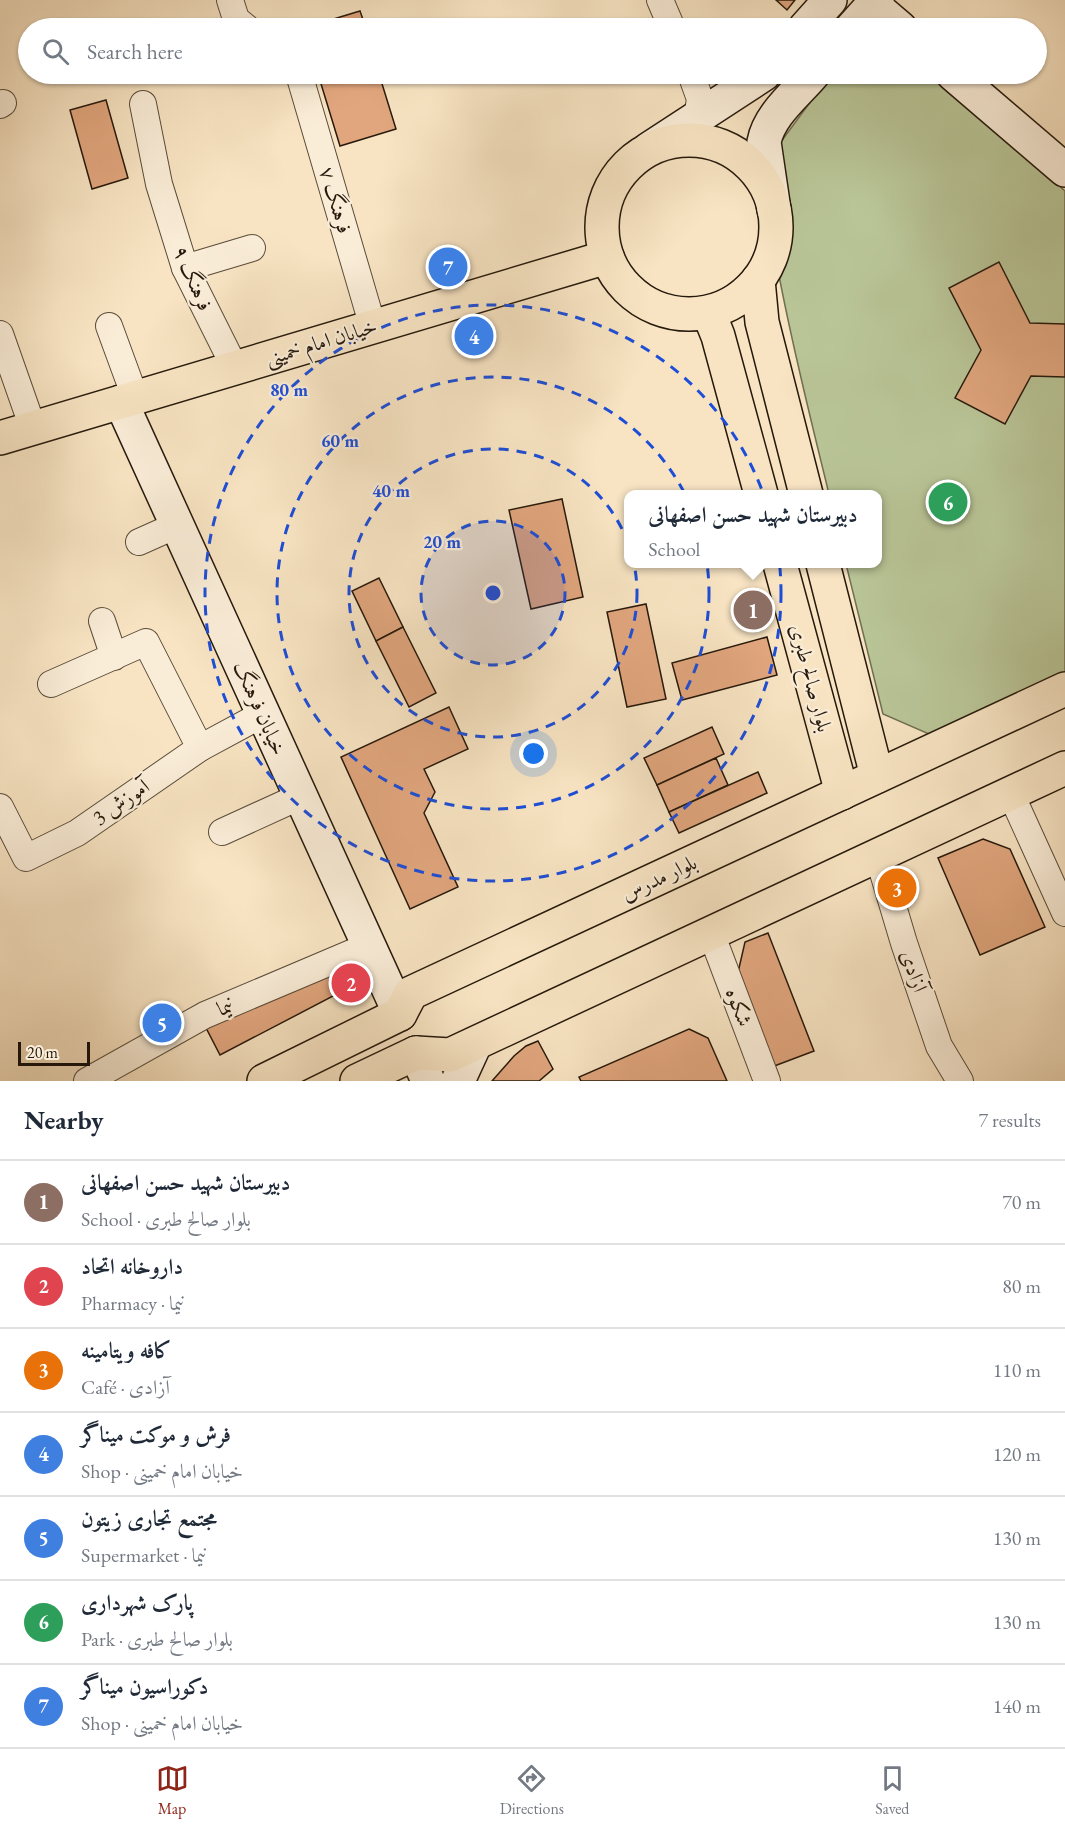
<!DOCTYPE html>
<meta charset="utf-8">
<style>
:root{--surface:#fff;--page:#f2f2f3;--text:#1f2937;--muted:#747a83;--line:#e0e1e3;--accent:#8f2418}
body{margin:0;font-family:"EB Garamond",Amiri,serif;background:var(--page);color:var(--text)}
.scale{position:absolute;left:18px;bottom:15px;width:72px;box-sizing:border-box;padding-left:6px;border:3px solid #26190c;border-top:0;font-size:16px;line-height:21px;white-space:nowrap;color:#26190c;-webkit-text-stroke:4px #faedd8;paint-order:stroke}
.you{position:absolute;left:534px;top:754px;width:21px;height:21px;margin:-15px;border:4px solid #fff;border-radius:50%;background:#1a73e8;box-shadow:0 0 0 9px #1a73e833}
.badge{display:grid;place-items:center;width:39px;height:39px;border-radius:50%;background:var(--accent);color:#fff;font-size:20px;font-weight:700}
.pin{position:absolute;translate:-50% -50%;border:3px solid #fff;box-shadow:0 2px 6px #0006}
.popup{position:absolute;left:624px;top:490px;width:258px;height:78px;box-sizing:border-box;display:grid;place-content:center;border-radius:12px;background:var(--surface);filter:drop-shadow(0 2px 4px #0005);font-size:20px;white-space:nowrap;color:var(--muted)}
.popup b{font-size:22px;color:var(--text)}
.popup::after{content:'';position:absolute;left:50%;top:100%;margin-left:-12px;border:12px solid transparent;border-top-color:var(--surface)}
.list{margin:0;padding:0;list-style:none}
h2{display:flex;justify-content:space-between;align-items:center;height:78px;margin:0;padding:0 24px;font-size:26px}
h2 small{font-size:20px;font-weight:400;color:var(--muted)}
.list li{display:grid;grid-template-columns:39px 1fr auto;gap:18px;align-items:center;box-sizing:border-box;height:84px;padding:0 24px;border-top:2px solid var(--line)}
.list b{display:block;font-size:22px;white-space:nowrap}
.list p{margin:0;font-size:20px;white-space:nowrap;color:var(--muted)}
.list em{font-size:20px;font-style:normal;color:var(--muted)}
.icon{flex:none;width:33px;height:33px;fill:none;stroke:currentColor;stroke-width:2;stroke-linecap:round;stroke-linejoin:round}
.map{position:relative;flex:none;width:1065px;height:1081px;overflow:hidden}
.search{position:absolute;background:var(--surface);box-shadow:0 2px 4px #0004;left:18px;right:18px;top:18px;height:66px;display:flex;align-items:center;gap:15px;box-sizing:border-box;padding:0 21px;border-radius:33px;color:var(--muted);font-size:22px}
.sheet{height:666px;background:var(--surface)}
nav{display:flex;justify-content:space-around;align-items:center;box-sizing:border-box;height:84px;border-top:2px solid var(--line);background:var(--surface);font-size:16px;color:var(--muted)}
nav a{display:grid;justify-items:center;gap:3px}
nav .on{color:var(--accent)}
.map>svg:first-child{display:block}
.green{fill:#b9c597;stroke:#706f52;stroke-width:1.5}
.building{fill:#e1a67e;stroke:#26190c;stroke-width:1.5}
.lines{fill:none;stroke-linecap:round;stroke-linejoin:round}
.street-casing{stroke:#5a4c3a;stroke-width:28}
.secondary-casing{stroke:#26190c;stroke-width:36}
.primary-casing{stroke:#26190c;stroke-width:36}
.street{stroke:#faedd8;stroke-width:26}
.secondary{stroke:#faedd8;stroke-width:33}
.primary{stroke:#f8e4c3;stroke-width:33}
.ring{fill:none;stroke:#1d4ed8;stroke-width:3;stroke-dasharray:10 8}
.labels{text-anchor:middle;stroke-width:4.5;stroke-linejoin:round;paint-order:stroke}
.street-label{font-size:21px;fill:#26190c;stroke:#faedd8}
.centre{fill:#1d4ed8;stroke:#faedd8;stroke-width:3}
.ring-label{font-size:18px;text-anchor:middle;font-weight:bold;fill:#1d4ed8;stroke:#faedd8;stroke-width:4.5;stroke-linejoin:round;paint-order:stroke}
</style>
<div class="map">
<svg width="1065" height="1081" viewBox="0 0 1065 1081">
<rect width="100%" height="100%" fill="#f8e4c3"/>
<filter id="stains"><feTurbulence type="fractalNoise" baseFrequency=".00333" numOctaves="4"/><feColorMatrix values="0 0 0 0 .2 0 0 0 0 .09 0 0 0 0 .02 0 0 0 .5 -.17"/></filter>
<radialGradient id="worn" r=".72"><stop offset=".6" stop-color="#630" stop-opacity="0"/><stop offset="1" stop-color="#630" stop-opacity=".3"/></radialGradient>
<path class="green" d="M831 74H931L1065 191V676L938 738 883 714 846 564H878V494H829C811 420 792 346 778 270 771 236 771 200 763 166Z"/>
<g class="building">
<polygon points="776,0 795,0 787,10"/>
<polygon points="360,11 366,28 304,28"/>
<polygon points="318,74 379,74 396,129 340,146"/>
<polygon points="106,100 128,178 92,189 70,110"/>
<polygon points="999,262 1030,323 1065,324 1065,377 1031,376 1005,424 955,398 981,350 949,288"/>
<polygon points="562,499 583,597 531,609 509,510"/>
<polygon points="379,578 403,627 376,641 352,591"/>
<polygon points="646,604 666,699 627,707 607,612"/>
<polygon points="403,627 436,693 409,707 376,641"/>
<polygon points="767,637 777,675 682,700 672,663"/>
<polygon points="449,707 468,749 424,769 435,792 424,813 458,887 410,909 341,757"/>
<polygon points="712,727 724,754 657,785 644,758"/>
<polygon points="716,758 728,785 669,812 657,785"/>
<polygon points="758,772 767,793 679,833 669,812"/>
<polygon points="983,839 1010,849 1045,927 980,955 938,858"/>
<polygon points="768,933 814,1051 769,1068 736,981 745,942"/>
<polygon points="344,948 360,978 358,983 220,1055 203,1022"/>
<polygon points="689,1029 708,1038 727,1081 581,1081 579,1077"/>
<polygon points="538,1041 553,1069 539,1081 492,1081 514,1056 526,1046"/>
</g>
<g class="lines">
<g class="street-casing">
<g id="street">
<polyline points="230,0 236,19 247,28"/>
<polyline points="660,0 672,28"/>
<polyline points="299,74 373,327"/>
<polyline points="691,74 700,99 697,118"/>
<polyline points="143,104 159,184 185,268 235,368"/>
<polyline points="0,105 3,103"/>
<polyline points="185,268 252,248"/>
<polyline points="109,326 135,397"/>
<polyline points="0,334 33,428"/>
<polyline points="139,542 177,525"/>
<polyline points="102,621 114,657"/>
<polyline points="51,684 146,642 200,748"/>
<polyline points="1011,794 1065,913"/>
<polyline points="0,807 26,858 77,833 200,748 263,714"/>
<polyline points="222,832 301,796"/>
<polyline points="878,856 904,943 939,1046 960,1081"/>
<polyline points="711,933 767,1081"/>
<polyline points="87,1081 205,1015 368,946"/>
</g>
</g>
<g class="secondary-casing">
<g id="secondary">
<polyline points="873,5 900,28"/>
<polyline points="805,28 830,0"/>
<polyline points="852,28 877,0"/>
<polyline points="953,74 1065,170"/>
<polyline points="649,149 764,74"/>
<path d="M774 210 764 142C769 115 796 94 813 74"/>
<polyline points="121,402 400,1014"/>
<polyline points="416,1053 428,1081"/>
<polyline points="458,1081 475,1044"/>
</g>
</g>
<g class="primary-casing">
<g id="primary">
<circle cx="689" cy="227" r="87"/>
<polyline points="758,280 762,322 806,494"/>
<polyline points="705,313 712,321 718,336 761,494"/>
<polyline points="0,438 607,257"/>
<polyline points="780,564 842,793"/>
<polyline points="823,564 877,776"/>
<polyline points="264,1081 400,1014 411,993 1065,689"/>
<polyline points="357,1081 416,1053 450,1055 1065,768"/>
</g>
</g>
<use href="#street" class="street"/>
<use href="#secondary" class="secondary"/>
<use href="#primary" class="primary"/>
</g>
<circle cx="493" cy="593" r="72" fill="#1d4ed8" fill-opacity=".12"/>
<g class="ring">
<circle cx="493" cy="593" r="72"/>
<circle cx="493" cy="593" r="144"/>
<circle cx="493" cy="593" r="216"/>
<circle cx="493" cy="593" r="288"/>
</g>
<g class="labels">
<g class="street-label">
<text transform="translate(336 200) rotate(74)" y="7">فرهنگ ۷</text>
<text transform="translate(193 278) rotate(67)" y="7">فرهنگ ۹</text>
<text transform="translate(321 342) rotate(-17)" y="7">خیابان امام خمینی</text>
<text transform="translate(811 678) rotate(75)" y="7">بلوار صالح طبری</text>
<text transform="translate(260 708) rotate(66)" y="7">خیابان فرهنگ</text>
<text transform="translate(121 802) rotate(-35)" y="7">آموزش 3</text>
<text transform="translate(659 878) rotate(-25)" y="7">بلوار مدرس</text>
<text transform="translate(914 971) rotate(71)" y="7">آزادی</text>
<text transform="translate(225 1007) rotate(-23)" y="7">نیما</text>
<text transform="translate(739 1007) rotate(69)" y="7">شکوه</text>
</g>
</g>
<circle cx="493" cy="593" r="9" class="centre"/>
<g class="ring-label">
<text x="289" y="396">80 m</text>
<text x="340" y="447">60 m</text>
<text x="391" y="497">40 m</text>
<text x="442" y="548">20 m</text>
</g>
<rect width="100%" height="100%" filter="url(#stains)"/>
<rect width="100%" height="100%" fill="url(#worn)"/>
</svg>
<div class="scale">20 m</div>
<div class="you"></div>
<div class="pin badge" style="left:753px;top:610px;background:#8d6e63">1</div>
<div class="popup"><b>دبیرستان شهید حسن اصفهانی</b>School</div>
<div class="pin badge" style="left:351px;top:983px;background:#e0444e">2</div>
<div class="pin badge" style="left:897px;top:888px;background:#e8710a">3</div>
<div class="pin badge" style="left:474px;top:336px;background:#3f7fe0">4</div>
<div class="pin badge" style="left:162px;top:1023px;background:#3f7fe0">5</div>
<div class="pin badge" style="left:948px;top:502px;background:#2e9e5b">6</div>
<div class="pin badge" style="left:448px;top:267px;background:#3f7fe0">7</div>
<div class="search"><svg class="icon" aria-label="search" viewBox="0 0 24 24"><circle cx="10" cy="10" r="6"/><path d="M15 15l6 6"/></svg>Search here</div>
</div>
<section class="sheet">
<h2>Nearby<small>7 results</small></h2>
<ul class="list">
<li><span class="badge" style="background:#8d6e63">1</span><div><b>دبیرستان شهید حسن اصفهانی</b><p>School · بلوار صالح طبری</p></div><em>70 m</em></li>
<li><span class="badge" style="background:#e0444e">2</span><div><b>داروخانه اتحاد</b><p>Pharmacy · نیما</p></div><em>80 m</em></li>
<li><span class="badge" style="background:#e8710a">3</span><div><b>کافه ویتامینه</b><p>Café · آزادی</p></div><em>110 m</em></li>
<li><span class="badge" style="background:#3f7fe0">4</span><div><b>فرش و موکت میناگر</b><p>Shop · خیابان امام خمینی</p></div><em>120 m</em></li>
<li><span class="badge" style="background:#3f7fe0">5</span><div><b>مجتمع تجاری زیتون</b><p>Supermarket · نیما</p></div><em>130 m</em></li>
<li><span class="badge" style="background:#2e9e5b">6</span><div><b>پارک شهرداری</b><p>Park · بلوار صالح طبری</p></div><em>130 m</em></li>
<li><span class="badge" style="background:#3f7fe0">7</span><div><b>دکوراسیون میناگر</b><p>Shop · خیابان امام خمینی</p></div><em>140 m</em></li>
</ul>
</section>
<nav>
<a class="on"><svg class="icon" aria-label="map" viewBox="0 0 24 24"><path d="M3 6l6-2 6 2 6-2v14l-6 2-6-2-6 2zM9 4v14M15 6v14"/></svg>Map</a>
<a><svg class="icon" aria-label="directions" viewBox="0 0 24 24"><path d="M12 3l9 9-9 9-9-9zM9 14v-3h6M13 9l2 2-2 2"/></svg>Directions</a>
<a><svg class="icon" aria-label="saved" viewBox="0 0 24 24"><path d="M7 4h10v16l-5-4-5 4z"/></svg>Saved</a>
</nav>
